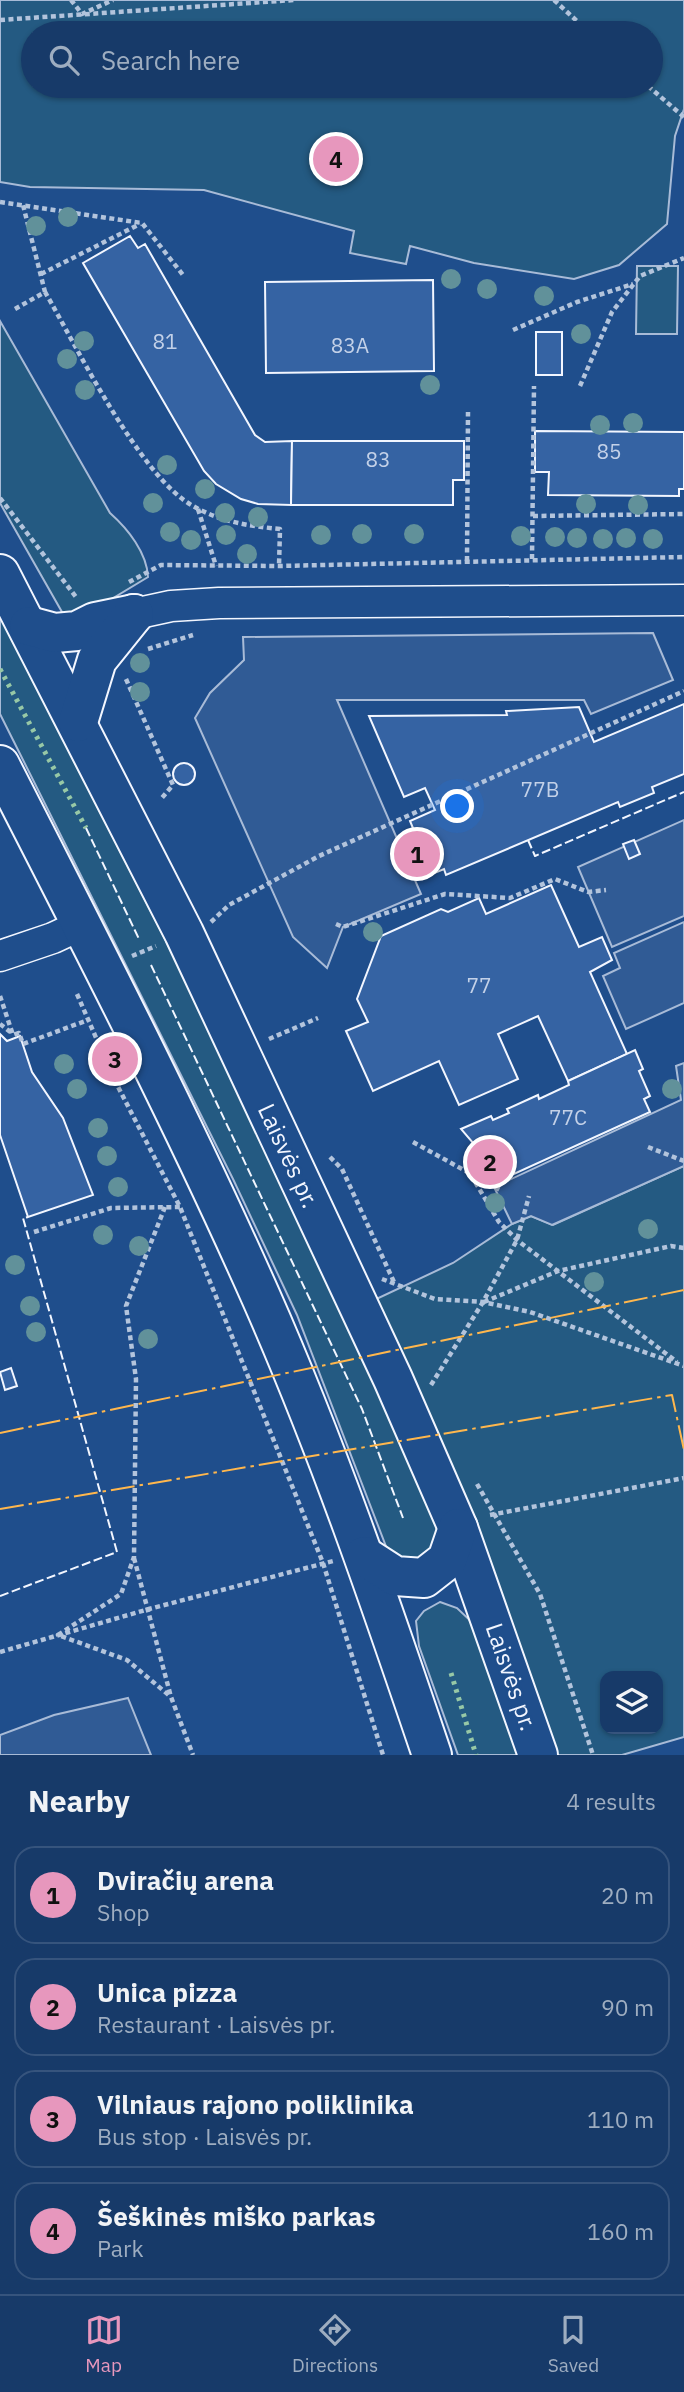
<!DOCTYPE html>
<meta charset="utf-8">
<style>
:root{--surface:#173a69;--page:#20416f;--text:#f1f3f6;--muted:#9eadc0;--line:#36547d;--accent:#e797bd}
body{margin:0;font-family:"IBM Plex Sans",sans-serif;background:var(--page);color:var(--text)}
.controls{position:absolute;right:21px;bottom:21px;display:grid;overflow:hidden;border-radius:14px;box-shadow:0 2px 5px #0004}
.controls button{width:63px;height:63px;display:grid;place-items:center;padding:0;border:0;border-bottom:2px solid var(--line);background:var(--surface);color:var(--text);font:35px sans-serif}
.you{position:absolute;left:458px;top:807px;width:24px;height:24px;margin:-18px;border:5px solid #fff;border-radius:50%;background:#1a73e8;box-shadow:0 0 0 10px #1a73e833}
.badge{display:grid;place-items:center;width:46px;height:46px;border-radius:50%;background:var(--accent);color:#111;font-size:23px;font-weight:700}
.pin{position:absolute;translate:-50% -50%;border:4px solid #fff;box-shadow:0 2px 7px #0006}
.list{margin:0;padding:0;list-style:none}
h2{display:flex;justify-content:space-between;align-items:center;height:91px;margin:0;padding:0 28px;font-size:30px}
h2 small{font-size:23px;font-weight:400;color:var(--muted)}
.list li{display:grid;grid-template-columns:46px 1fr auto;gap:21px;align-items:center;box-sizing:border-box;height:98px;margin:0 14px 14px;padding:0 14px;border:2px solid var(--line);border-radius:21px}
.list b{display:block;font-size:26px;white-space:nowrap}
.list p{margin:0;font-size:23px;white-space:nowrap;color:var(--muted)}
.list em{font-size:23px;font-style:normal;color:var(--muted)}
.icon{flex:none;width:38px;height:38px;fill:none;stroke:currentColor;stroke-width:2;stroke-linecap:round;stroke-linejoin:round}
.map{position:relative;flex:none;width:684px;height:1755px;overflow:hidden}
.search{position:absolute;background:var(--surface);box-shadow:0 2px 5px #0004;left:21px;right:21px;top:21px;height:77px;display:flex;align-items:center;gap:18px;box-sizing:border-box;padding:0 24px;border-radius:38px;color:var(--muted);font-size:26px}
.sheet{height:539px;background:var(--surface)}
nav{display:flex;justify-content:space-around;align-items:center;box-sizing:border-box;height:98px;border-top:2px solid var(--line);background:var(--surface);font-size:19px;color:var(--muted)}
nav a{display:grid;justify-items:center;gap:4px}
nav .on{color:var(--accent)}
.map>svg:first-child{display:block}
.green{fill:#245a82;stroke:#a8bbd7;stroke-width:2;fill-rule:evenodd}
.parking{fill:#305b95;stroke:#a8bbd7;stroke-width:2}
.building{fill:#3563a3;stroke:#f2f6ff;stroke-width:2}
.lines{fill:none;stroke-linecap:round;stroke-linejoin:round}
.minor-casing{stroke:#f2f6ff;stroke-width:33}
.major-casing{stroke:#f2f6ff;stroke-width:42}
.path{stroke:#b3c4dc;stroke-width:4.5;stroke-dasharray:5 3.5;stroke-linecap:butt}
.minor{stroke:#1f4e8c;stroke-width:30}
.major{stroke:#1f4e8c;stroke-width:38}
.hedge{stroke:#97c8a6;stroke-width:5;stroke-dasharray:3.5 5;stroke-linecap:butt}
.fence{stroke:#f2f6ff;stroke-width:2;stroke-dasharray:9 3.5;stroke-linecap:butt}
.power{stroke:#ffb74d;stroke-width:2;stroke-dasharray:24 5 3.5 5;stroke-linecap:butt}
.tree{fill:#61919a}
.labels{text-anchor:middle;stroke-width:5;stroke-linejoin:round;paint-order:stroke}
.number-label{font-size:21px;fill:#c3d1e8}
.street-label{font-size:24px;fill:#f2f6ff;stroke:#1f4e8c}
</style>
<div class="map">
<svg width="684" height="1755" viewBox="0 0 684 1755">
<rect width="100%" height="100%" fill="#1f4e8c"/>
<g class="green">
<path d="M0 0H684V109L675 136 667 224 619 265 574 279 474 263 410 246 406 264 350 253 354 231 204 190 30 187 0 182ZM33 33H651V86H33Z"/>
<polygon points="637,266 678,266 677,334 636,334"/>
<path d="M0 321 110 513C128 529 147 553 148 577L85 615 66 619 0 503Z"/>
<polygon points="0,616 233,1072 439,1524 432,1560 392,1562 297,1315 233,1179 0,714"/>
<path d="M684 1166V1737L622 1755H555L372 1301 453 1263 512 1224 531 1216 553 1225ZM605 1676H658V1729H605Z"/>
<polygon points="440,1602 457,1608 477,1627 520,1755 458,1755 419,1646 416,1621 424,1611"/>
</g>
<g class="parking">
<polygon points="653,633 673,680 591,714 584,700 337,700 421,894 343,927 327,968 293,937 195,718 210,693 244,660 243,637"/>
<polygon points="684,820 684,916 612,947 578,867"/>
<polygon points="684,922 684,1003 626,1029 603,976 620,968 614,953"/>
<polygon points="684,1063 684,1166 552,1225 531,1216 512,1224 494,1187 681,1100 676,1066"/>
<polygon points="128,1698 151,1755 0,1755 0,1735 54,1715"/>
</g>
<g class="building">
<polygon points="130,236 138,248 145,244 255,435 265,442 292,441 291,505 258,504 241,499 216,484 204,471 83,263"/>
<polygon points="433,280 434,371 266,373 265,282"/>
<rect x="536" y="332" width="26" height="43"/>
<polygon points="535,431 684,432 684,489 679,489 679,496 548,495 549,472 535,472"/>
<polygon points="292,441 464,441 464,480 453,480 453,505 291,505"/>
<polygon points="684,704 684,774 652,787 654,793 620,807 618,802 446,875 444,869 432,874 410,821 435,810 425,788 404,797 369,716 507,715 506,711 579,707 594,742"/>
<circle cx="184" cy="774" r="11"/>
<polygon points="634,840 640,854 629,859 623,844"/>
<polygon points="551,885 579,947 602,937 612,960 590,972 627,1054 568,1081 538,1016 498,1034 518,1079 459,1105 439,1061 373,1091 346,1031 368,1022 357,999 381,936 441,909 448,912 479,898 486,914"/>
<polygon points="0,1034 7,1041 20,1036 32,1072 63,1118 93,1195 28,1217 0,1135"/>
<polygon points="635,1050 643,1069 639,1071 650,1096 644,1099 650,1112 494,1183 480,1151 461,1129 491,1116 493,1120 509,1113 507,1109 538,1095 539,1099 569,1085 568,1081"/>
<polygon points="11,1368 17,1386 5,1390 0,1372"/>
</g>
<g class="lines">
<g class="minor-casing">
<g id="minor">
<polyline points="134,614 171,606 219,603 684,600"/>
<polyline points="0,956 53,938 83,924"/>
</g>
</g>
<g class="major-casing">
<g id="major">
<polyline points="0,574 184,933 393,1379 458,1528 538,1755"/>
<polyline points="29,626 55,633 77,631 95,622 134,614"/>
<polyline points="78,722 97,660 134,614"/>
<path d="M0 765C90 941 181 1117 261 1297 327 1446 380 1601 432 1755"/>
<polyline points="364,1556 395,1576 424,1578 447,1560 458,1528"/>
</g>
</g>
<g class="path">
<polyline points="71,0 82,14 113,0"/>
<polyline points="554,0 590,33"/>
<polyline points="0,20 294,0"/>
<polyline points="648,86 684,117"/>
<polyline points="0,202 142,223 183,275"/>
<polyline points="41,274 140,224"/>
<path d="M45 292C77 347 140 477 193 506 221 522 249 526 280 529L279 566"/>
<polyline points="15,309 45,292 23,205"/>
<polyline points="513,330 577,302 633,284"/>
<polyline points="580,386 612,312 640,276 684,258"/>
<polyline points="0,498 76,597"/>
<polyline points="198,509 216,566"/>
<polyline points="533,516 684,514"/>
<polyline points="532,559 534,386"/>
<polyline points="467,561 468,412"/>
<polyline points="129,582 161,565 279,566 684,557"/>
<polyline points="148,649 193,635"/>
<polyline points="126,679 173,785 161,799"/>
<polyline points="211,922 229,905 319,856 684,691"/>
<polyline points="336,924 343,927 445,894 510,898 555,879 588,892 606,890"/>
<polyline points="132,956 156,946"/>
<polyline points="77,994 114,1079 180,1207 323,1563 383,1755"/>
<polyline points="0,996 13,1035 19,1033 23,1044 88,1020"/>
<polyline points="0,1024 13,1034"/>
<polyline points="269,1039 318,1018"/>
<polyline points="413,1142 502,1191"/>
<polyline points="648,1147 684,1161"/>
<polyline points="330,1157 342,1169 394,1282"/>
<polyline points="471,1175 499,1222 517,1240 677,1362"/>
<polyline points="165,1207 126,1306 136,1379 134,1557 121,1594 58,1635 127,1660 171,1697"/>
<polyline points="34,1232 111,1208 180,1207"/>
<polyline points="382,1279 435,1299 483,1302 530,1312 684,1366"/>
<polyline points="484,1302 558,1271 671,1246 684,1248"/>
<polyline points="431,1385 483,1302 517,1240 529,1196"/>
<polyline points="477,1484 540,1594 593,1755"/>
<polyline points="490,1515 684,1478"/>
<polyline points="134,1558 171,1697 193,1755"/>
<polyline points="0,1652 149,1609 333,1561"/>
</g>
<use href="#minor" class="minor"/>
<use href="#major" class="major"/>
<g class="hedge">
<polyline points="0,669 86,828"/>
<polyline points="451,1673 476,1755"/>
</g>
<g class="fence">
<polyline points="86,828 139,939"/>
<polyline points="528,840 535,856 684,792"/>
<polyline points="151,965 362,1409 403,1518"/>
<polyline points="0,1596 117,1552 23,1218 28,1217"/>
</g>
<g class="power">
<polyline points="0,1433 684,1290"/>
<polyline points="0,1509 672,1395 684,1450"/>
</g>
</g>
<g class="tree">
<circle cx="68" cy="217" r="10"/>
<circle cx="36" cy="226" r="10"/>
<circle cx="451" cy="279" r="10"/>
<circle cx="487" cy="289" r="10"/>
<circle cx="544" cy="296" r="10"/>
<circle cx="581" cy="334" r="10"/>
<circle cx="84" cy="341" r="10"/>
<circle cx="67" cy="359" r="10"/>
<circle cx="430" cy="385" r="10"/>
<circle cx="85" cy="390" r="10"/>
<circle cx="633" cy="423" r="10"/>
<circle cx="600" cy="425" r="10"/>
<circle cx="167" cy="465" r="10"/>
<circle cx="205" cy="489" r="10"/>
<circle cx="153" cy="503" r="10"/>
<circle cx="586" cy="504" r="10"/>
<circle cx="638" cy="505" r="10"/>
<circle cx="225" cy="513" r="10"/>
<circle cx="258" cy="517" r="10"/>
<circle cx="170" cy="532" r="10"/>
<circle cx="362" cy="534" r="10"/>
<circle cx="414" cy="534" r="10"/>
<circle cx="226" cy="535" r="10"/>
<circle cx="321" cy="535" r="10"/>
<circle cx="521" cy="536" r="10"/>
<circle cx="555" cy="537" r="10"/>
<circle cx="577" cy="538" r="10"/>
<circle cx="626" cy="538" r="10"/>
<circle cx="603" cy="539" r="10"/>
<circle cx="653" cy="539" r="10"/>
<circle cx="191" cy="540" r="10"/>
<circle cx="247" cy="554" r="10"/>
<circle cx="140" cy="663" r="10"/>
<circle cx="140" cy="692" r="10"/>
<circle cx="373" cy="932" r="10"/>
<circle cx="64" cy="1064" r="10"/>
<circle cx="77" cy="1089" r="10"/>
<circle cx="672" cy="1089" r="10"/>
<circle cx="98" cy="1128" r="10"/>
<circle cx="107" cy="1156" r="10"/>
<circle cx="118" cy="1187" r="10"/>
<circle cx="495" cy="1203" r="10"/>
<circle cx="648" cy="1229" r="10"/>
<circle cx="103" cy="1235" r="10"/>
<circle cx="139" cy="1246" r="10"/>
<circle cx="15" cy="1265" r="10"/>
<circle cx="594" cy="1282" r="10"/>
<circle cx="30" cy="1306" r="10"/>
<circle cx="36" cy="1332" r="10"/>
<circle cx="148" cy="1339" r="10"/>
</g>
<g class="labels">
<g class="number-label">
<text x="165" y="349">81</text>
<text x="350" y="353">83A</text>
<text x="609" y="459">85</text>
<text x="378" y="467">83</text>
<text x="540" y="797">77B</text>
<text x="479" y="993">77</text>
<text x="568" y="1125">77C</text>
</g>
<g class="street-label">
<text transform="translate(288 1156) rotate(65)" y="8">Laisvės pr.</text>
<text transform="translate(511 1677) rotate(71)" y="8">Laisvės pr.</text>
</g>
</g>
</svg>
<div class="controls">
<button><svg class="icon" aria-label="layers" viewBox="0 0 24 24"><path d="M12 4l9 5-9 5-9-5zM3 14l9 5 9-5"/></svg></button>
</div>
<div class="you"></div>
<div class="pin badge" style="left:417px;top:854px">1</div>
<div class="pin badge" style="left:490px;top:1162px">2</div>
<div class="pin badge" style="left:115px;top:1059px">3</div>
<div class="pin badge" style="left:336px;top:159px">4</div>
<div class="search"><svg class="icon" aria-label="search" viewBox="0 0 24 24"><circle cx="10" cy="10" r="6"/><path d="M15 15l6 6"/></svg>Search here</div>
</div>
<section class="sheet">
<h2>Nearby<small>4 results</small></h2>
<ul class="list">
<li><span class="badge">1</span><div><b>Dviračių arena</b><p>Shop</p></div><em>20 m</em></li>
<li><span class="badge">2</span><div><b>Unica pizza</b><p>Restaurant · Laisvės pr.</p></div><em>90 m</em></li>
<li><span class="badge">3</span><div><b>Vilniaus rajono poliklinika</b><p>Bus stop · Laisvės pr.</p></div><em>110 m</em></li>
<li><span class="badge">4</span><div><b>Šeškinės miško parkas</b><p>Park</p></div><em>160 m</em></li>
</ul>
</section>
<nav>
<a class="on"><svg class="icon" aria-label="map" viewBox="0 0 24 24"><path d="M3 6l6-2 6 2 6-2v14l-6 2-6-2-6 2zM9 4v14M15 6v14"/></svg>Map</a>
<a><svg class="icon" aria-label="directions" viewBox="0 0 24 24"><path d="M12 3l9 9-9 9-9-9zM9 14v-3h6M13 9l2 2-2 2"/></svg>Directions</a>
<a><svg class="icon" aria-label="saved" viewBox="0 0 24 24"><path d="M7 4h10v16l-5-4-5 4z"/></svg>Saved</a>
</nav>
